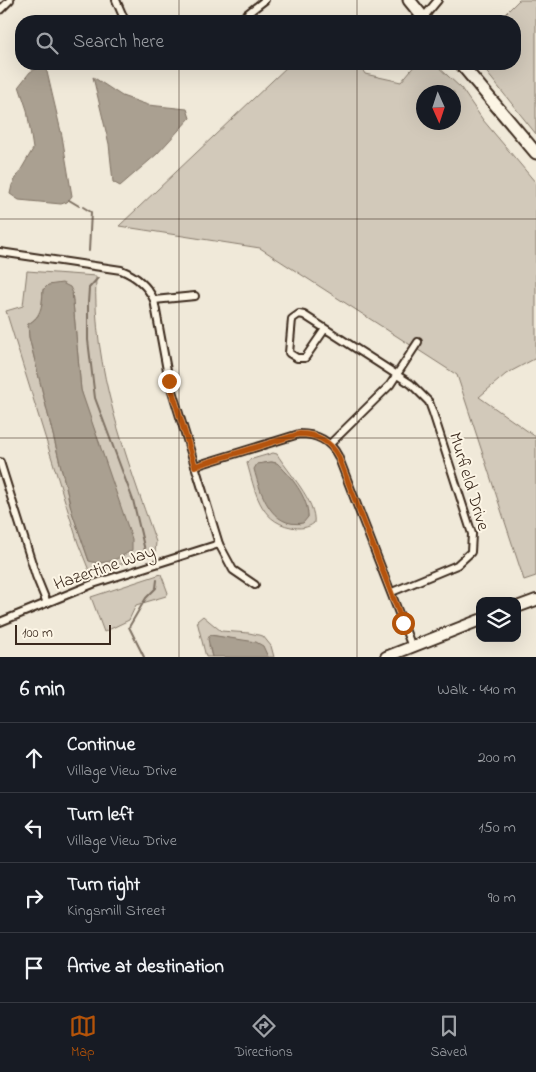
<!DOCTYPE html>
<meta charset="utf-8">
<style>
:root{--surface:#171b24;--page:#242831;--text:#f1f3f6;--muted:#9ea1a6;--line:#363941;--accent:#b45309}
body{margin:0;font-family:"Indie Flower",sans-serif;background:var(--page);color:var(--text)}
.controls{position:absolute;right:15px;bottom:15px;display:grid;overflow:hidden;border-radius:10px;box-shadow:0 5px 20px #0002}
.controls button{width:45px;height:45px;display:grid;place-items:center;padding:0;border:0;border-bottom:1px solid var(--line);background:var(--surface);color:var(--text);font:25px sans-serif}
.compass{position:absolute;left:416px;top:85px;width:45px;height:45px;border-radius:50%;background:var(--surface);box-shadow:0 5px 20px #0002;rotate:177deg}
.scale{position:absolute;left:15px;bottom:12px;width:96px;box-sizing:border-box;padding-left:5px;border:2px solid #3b2a1e;border-top:0;font-size:14px;line-height:18px;white-space:nowrap;color:#3b2a1e;-webkit-text-stroke:4px #fcf5e5;paint-order:stroke}
.stop{position:absolute;width:15px;height:15px;margin:-11px;border:4px solid #b45309;border-radius:50%;background:#fff}
.stop.end{background:#b45309;border-color:#fff;box-shadow:0 1px 5px #0008}
.list{margin:0;padding:0;list-style:none}
h2{display:flex;justify-content:space-between;align-items:center;height:65px;margin:0;padding:0 20px;font-size:21px}
h2 small{font-size:16px;font-weight:400;color:var(--muted)}
.list li{display:grid;grid-template-columns:32px 1fr auto;gap:15px;align-items:center;box-sizing:border-box;height:70px;padding:0 20px;border-top:1px solid var(--line)}
.list b{display:block;font-size:19px;white-space:nowrap}
.list p{margin:0;font-size:16px;white-space:nowrap;color:var(--muted)}
.list em{font-size:16px;font-style:normal;color:var(--muted)}
.icon{flex:none;width:28px;height:28px;fill:none;stroke:currentColor;stroke-width:2;stroke-linecap:round;stroke-linejoin:round}
.map{position:relative;flex:none;width:536px;height:657px;overflow:hidden}
.search{position:absolute;background:var(--surface);box-shadow:0 5px 20px #0002;left:15px;right:15px;top:15px;height:55px;display:flex;align-items:center;gap:12px;box-sizing:border-box;padding:0 18px;border-radius:20px;color:var(--muted);font-size:19px}
.sheet{height:345px;background:var(--surface)}
nav{display:flex;justify-content:space-around;align-items:center;box-sizing:border-box;height:70px;border-top:1px solid var(--line);background:var(--surface);font-size:14px;color:var(--muted)}
nav a{display:grid;justify-items:center;gap:2px}
nav .on{color:var(--accent)}
.map>svg:first-child{display:block}
.green{fill:#d2c9ba;stroke:#867a6c;fill-rule:evenodd}
.water{fill:#aaa091;stroke:#7e7163}
.lines{fill:none;stroke-linecap:round;stroke-linejoin:round}
.stream{stroke:#7e7163;stroke-width:2}
.minor-casing{stroke:#3b2a1e;stroke-width:10}
.primary-casing{stroke:#3b2a1e;stroke-width:14}
.trunk-casing{stroke:#3b2a1e;stroke-width:15}
.minor{stroke:#fcf5e5;stroke-width:6}
.primary{stroke:#fcf5e5;stroke-width:10}
.trunk{stroke:#fcf5e5;stroke-width:11}
.route{stroke:#b45309;stroke-width:6}
.grid{fill:none;stroke:#3b2a1e;stroke-width:1;stroke-opacity:0.55}
.labels{text-anchor:middle;stroke-width:4;stroke-linejoin:round;paint-order:stroke}
.street-label{font-size:18px;fill:#3b2a1e;stroke:#fcf5e5}
</style>
<div class="map">
<svg width="536" height="657" viewBox="0 0 536 657">
<rect width="100%" height="100%" fill="#f0e9d9"/>
<filter id="ink" filterUnits="userSpaceOnUse"><feTurbulence type="fractalNoise" baseFrequency=".02" numOctaves="2"/><feDisplacementMap in="SourceGraphic" scale="10" xChannelSelector="R" yChannelSelector="G"/><feConvolveMatrix kernelMatrix="1 2 1 2 8 2 1 2 1" color-interpolation-filters="sRGB"/></filter>
<g filter="url(#ink)">
<g class="green">
<polygon points="519,0 536,0 536,134 480,64 515,64 515,21 498,21"/>
<path d="M290 64H359L365 74 401 82 416 64H435L461 88 483 120 536 183V358L506 374 479 397 536 437V576L524 580 457 375 260 248 119 226ZM424 92H454V122H424Z"/>
<path d="M27 271 96 276C92 369 126 456 156 542L155 554 90 573 78 543 6 311 23 306ZM43 289 72 291 81 390 88 415 100 444 89 561 72 512 29 337 28 324C42 316 42 305 43 289Z"/>
<path d="M273 453 277 454C287 471 317 502 314 523 308 528 300 529 291 527 259 521 255 490 247 463L249 460ZM272 462C286 464 308 503 308 517L300 524 283 519 257 464Z"/>
<polygon points="161,574 168,593 166,596 136,605 129,620 104,632 91,597"/>
<polygon points="203,616 221,631 249,633 263,636 271,646 274,657 268,657 267,654 240,641 211,635 209,646 212,657 206,657 197,621"/>
</g>
<g class="water">
<polygon points="38,68 43,68 47,72 62,136 72,196 67,202 61,204 19,200 10,194 12,185 33,149 27,110 19,86 30,72"/>
<polygon points="93,77 122,96 148,105 187,109 190,118 157,154 120,186 113,182 109,144"/>
<path d="M62 283 70 287 72 291 81 390 132 539V550C118 559 105 566 89 561L72 512 29 337 28 324C43 316 42 305 43 290L48 285Z"/>
<path d="M271 462 277 463C290 475 309 498 308 517L303 523C271 529 260 492 254 469L257 464Z"/>
<polygon points="210,635 256,642 263,646 268,657 212,657 208,639"/>
</g>
<g class="lines">
<g class="stream">
<polyline points="69,200 79,206"/>
<polyline points="83,207 91,212 89,251"/>
<polyline points="98,278 89,288 88,303 88,340 95,398 133,500 146,555"/>
<polyline points="144,657 129,627 146,598 156,588 157,580"/>
</g>
<g class="minor-casing">
<g id="minor">
<polyline points="116,0 125,21"/>
<polyline points="0,10 10,0"/>
<polyline points="423,18 438,0"/>
<polyline points="238,21 265,0"/>
<path d="M0 252 121 270C136 276 147 285 154 300L169 381 219 544 233 570 255 585"/>
<polyline points="154,300 195,296"/>
<polyline points="325,329 305,358 297,358 289,353 292,319 299,314 304,315 411,384 429,402 433,413 472,534 471,552 457,565 392,592"/>
<polyline points="330,444 390,385 418,342"/>
<polyline points="0,462 36,576 47,603"/>
<path d="M195 466 299 434C317 434 330 440 338 456L412 647"/>
<polyline points="0,622 93,584 219,544"/>
</g>
</g>
<g class="primary-casing">
<g id="primary">
<polyline points="517,607 536,600"/>
<polyline points="386,657 480,620"/>
</g>
</g>
<g class="trunk-casing">
<g id="trunk">
<polyline points="409,0 426,21"/>
<polyline points="461,64 536,153"/>
</g>
</g>
<use href="#minor" class="minor"/>
<use href="#primary" class="primary"/>
<use href="#trunk" class="trunk"/>
</g>
</g>
<g class="lines" filter="url(#ink)">
<path class="route" d="M169 381 195 466 299 434C316 434 330 441 338 456L403 623"/>
</g>
<path class="grid" d="M179 0V21M357 0V21M179 64V657M357 64V657M0 219H536M0 438H536"/>
<g class="labels">
<g class="street-label">
<text transform="translate(470 481) rotate(73)" y="6">Murfield Drive</text>
<text transform="translate(104 567) rotate(-19)" y="6">Hazertine Way</text>
</g>
</g>
</svg>
<div class="controls">
<button><svg class="icon" aria-label="layers" viewBox="0 0 24 24"><path d="M12 4l9 5-9 5-9-5zM3 14l9 5 9-5"/></svg></button>
</div>
<svg class="compass" viewBox="-18 -18 36 36"><path d="M0-13l5 13h-10z" fill="#e53935"/><path d="M0 13l5-13h-10z" fill="#9ea1a6"/></svg>
<div class="scale">100 m</div>
<div class="stop" style="left:403px;top:623px"></div>
<div class="stop end" style="left:169px;top:381px"></div>
<div class="search"><svg class="icon" aria-label="search" viewBox="0 0 24 24"><circle cx="10" cy="10" r="6"/><path d="M15 15l6 6"/></svg>Search here</div>
</div>
<section class="sheet">
<h2>6 min<small>Walk · 440 m</small></h2>
<ul class="list">
<li><svg class="icon" aria-label="ahead" viewBox="0 0 24 24"><path d="M12 20V5M6 11l6-6 6 6"/></svg><div><b>Continue</b><p>Village View Drive</p></div><em>200 m</em></li>
<li><svg class="icon" aria-label="left" viewBox="0 0 24 24"><path d="M17 20v-9H6M10 6l-5 5 5 5"/></svg><div><b>Turn left</b><p>Village View Drive</p></div><em>150 m</em></li>
<li><svg class="icon" aria-label="right" viewBox="0 0 24 24"><path d="M7 20v-9h11M14 6l5 5-5 5"/></svg><div><b>Turn right</b><p>Kingsmill Street</p></div><em>90 m</em></li>
<li><svg class="icon" aria-label="arrive" viewBox="0 0 24 24"><path d="M6 21V4h12l-3 4 3 4H6"/></svg><div><b>Arrive at destination</b></div></li>
</ul>
</section>
<nav>
<a class="on"><svg class="icon" aria-label="map" viewBox="0 0 24 24"><path d="M3 6l6-2 6 2 6-2v14l-6 2-6-2-6 2zM9 4v14M15 6v14"/></svg>Map</a>
<a><svg class="icon" aria-label="directions" viewBox="0 0 24 24"><path d="M12 3l9 9-9 9-9-9zM9 14v-3h6M13 9l2 2-2 2"/></svg>Directions</a>
<a><svg class="icon" aria-label="saved" viewBox="0 0 24 24"><path d="M7 4h10v16l-5-4-5 4z"/></svg>Saved</a>
</nav>
